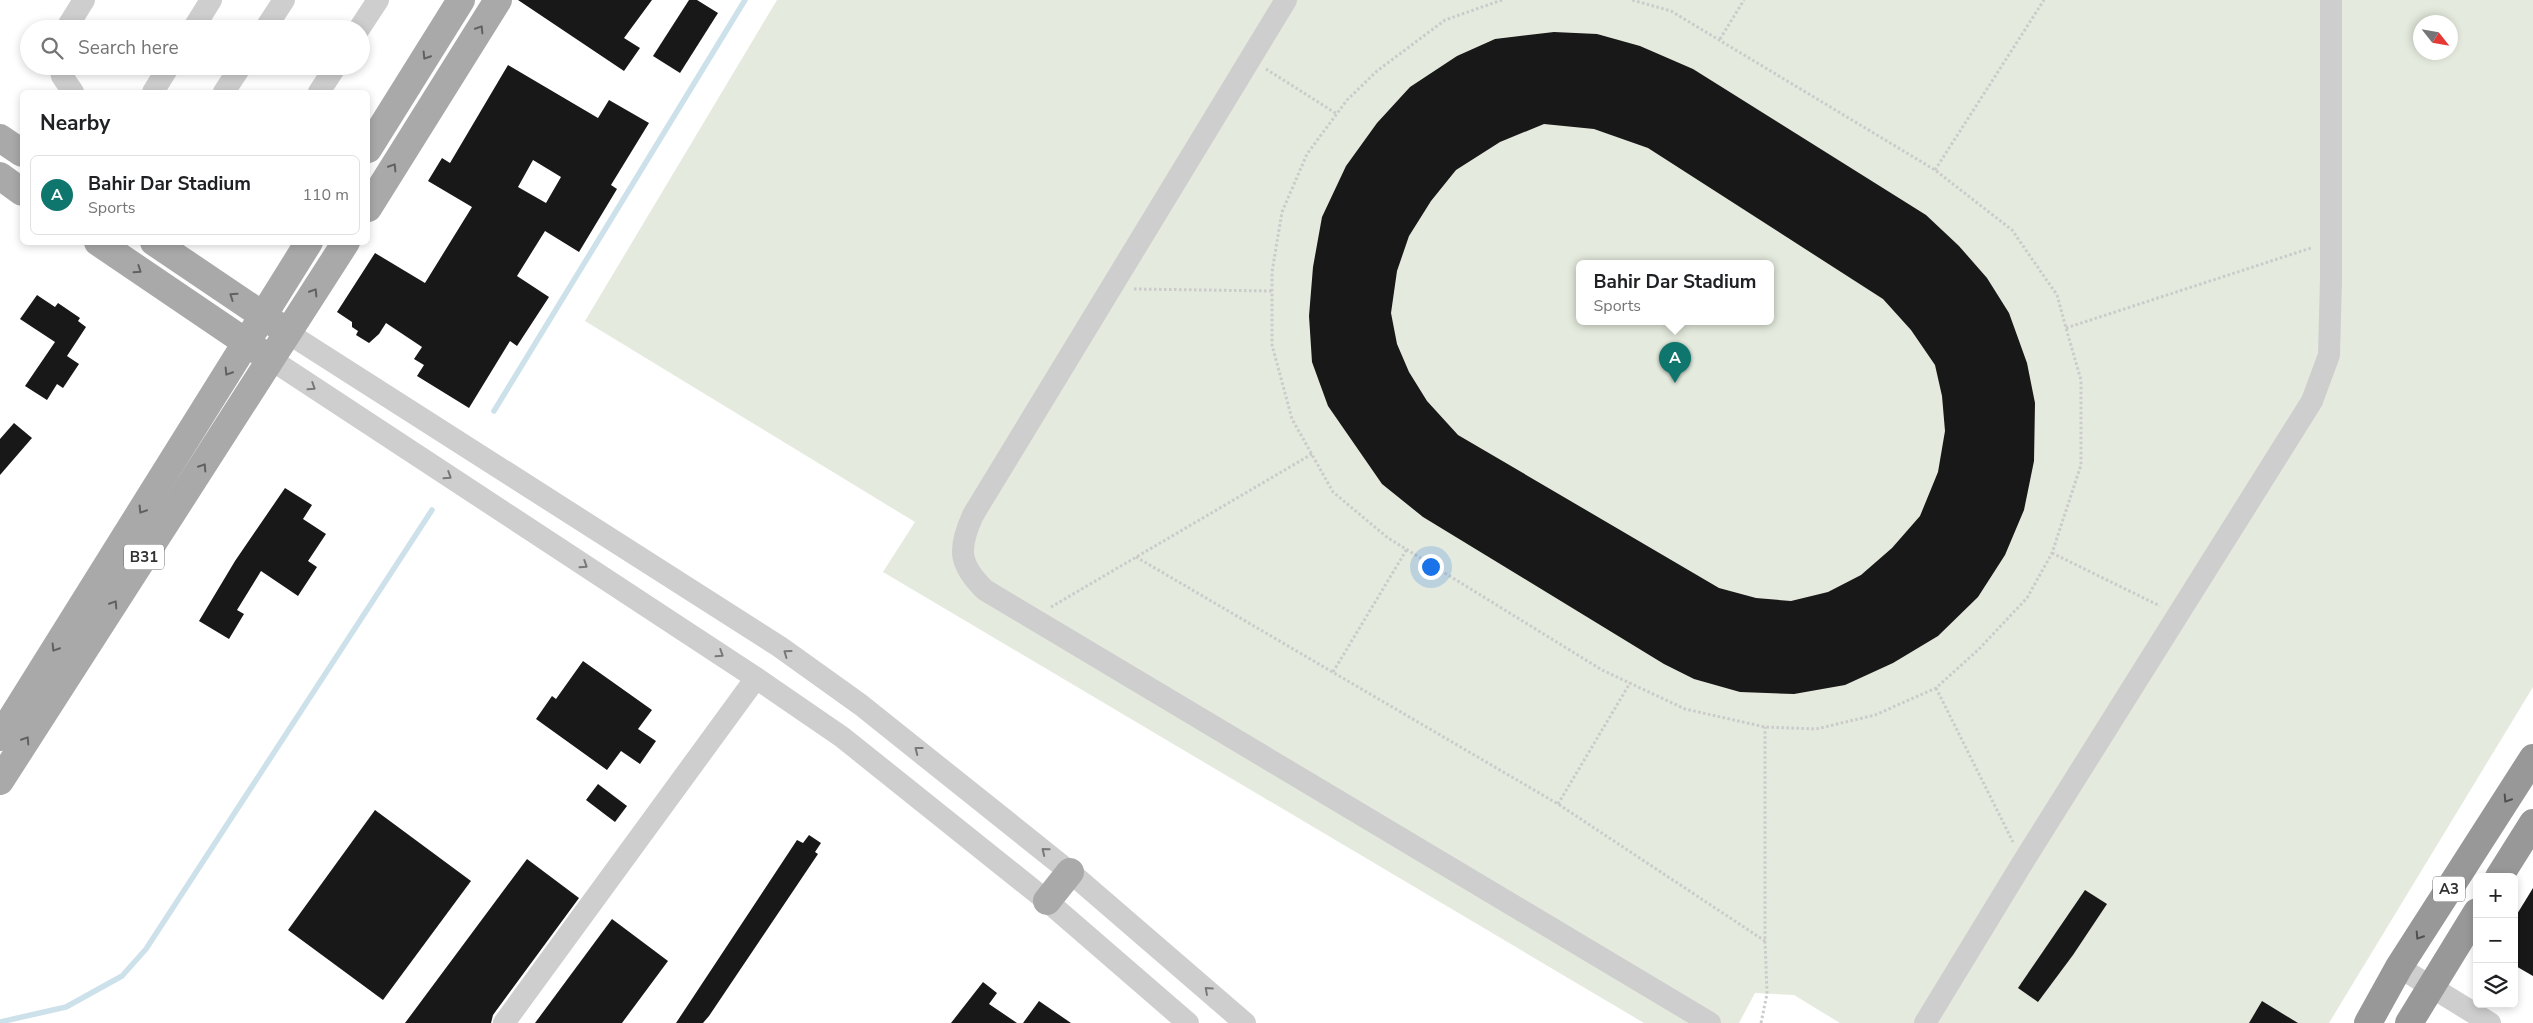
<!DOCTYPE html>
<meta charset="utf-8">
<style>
:root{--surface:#fff;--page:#f6f6f6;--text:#202124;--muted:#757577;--line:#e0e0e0;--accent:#0f766e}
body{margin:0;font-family:"Nunito Sans",sans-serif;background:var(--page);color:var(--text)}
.controls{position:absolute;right:15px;bottom:15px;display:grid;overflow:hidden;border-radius:8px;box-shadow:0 2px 8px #0003}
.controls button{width:45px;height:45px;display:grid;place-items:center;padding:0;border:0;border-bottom:1px solid var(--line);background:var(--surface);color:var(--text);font:25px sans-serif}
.compass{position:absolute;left:2413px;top:15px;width:45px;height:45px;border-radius:50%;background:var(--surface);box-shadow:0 2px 8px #0003;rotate:121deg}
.you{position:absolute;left:1430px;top:566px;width:18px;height:18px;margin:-12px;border:4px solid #fff;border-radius:50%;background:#1a73e8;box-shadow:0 0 0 8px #1a73e833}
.badge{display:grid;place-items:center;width:32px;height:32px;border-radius:50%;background:var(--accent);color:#fff;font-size:16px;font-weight:700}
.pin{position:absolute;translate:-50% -41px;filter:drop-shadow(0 1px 2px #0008)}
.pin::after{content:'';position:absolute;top:26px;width:18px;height:15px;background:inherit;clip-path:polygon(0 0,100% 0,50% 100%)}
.popup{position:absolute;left:1576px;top:260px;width:198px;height:65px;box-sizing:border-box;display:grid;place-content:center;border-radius:8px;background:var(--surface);filter:drop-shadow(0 1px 4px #0005);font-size:16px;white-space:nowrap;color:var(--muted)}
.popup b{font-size:19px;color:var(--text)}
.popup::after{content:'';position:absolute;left:50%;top:100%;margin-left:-10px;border:10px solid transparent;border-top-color:var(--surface)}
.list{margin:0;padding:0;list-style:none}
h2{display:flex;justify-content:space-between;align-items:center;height:65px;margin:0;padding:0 20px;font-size:21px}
h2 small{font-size:16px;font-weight:400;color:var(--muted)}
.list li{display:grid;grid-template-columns:32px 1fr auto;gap:15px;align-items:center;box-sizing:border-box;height:80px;margin:0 10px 10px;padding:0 10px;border:1px solid var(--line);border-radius:8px}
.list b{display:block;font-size:19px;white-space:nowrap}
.list p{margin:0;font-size:16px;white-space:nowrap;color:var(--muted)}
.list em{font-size:16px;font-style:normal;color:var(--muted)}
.icon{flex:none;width:28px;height:28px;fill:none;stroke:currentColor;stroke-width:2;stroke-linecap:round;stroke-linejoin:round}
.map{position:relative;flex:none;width:2533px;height:1023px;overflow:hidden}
.search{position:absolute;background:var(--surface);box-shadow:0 2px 8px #0003;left:20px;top:20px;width:350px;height:55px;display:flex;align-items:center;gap:12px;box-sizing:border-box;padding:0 18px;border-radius:28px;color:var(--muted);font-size:19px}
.panel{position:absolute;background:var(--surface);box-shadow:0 2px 8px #0003;left:20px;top:90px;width:350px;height:155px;border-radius:8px}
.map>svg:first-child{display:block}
.green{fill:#e4eadd;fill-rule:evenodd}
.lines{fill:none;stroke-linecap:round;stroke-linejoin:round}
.stream{stroke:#cde1eb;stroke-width:5.5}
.building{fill:#181818;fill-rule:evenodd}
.path{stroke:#cbcbcb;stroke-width:3;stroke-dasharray:2.5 2.5;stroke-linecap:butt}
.minor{stroke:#cecece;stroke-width:22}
.major{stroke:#a9a9a9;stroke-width:28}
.highway{stroke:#989898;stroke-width:28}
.oneway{stroke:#616161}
.oneway2{stroke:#787878}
.oneway3{stroke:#505050}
.labels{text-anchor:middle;stroke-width:5;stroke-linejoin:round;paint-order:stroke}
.shield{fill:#fff;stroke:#6f6f6f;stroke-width:1}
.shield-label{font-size:15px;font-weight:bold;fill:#313131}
</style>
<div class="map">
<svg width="2533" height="1023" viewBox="0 0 2533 1023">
<rect width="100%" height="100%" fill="#fff"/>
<path class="green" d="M777 0H2533V687L2329 1023H1840L1794 995 1755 993 1739 1023H1644L883 572 915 522 585 321ZM2420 22H2450V52H2420ZM1580 264H1770V322H1580Z"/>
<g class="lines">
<g class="stream">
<polyline points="494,411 745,0"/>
<polyline points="0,1022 66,1007 122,976 146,949 432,510"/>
</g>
</g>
<g class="building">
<polygon points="518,0 652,0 624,38 640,48 624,71"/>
<polygon points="689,0 697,0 718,13 680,73 653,56"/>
<path d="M1554 32 1597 34 1640 46 1693 69 1926 215 1959 246 1987 278 2009 313 2027 363 2035 403 2034 461 2024 510 2005 555 1978 597 1938 636 1893 663 1845 685 1794 694 1740 692 1694 679 1664 664 1423 517 1382 484 1328 406 1312 362 1309 316 1313 267 1322 217 1346 166 1377 123 1410 87 1457 56 1495 39ZM1544 124 1594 129 1648 148 1883 299 1911 330 1935 365 1942 396 1945 431 1938 472 1920 516 1892 548 1861 575 1828 592 1791 601 1756 598 1719 588 1458 435 1427 401 1409 372 1397 344 1391 313 1397 271 1409 236 1431 201 1456 170 1500 142Z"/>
<path d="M508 65 598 118 609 100 649 123 611 185 617 189 579 252 545 231 517 276 549 297 517 346 510 341 469 408 417 376 424 365 414 359 422 347 386 323 379 334 369 343 356 335 358 331 352 327V322L337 312 375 253 425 283 472 207 428 181 442 158 450 163ZM533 160 561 177 546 203 518 187Z"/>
<polygon points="37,295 55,307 58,303 80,318 78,321 86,327 67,356 79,364 63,388 57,384 47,400 25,386 55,342 20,319"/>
<polygon points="14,423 32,438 0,475 0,439"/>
<polygon points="285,488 312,505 303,519 326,534 308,561 317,567 298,596 261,571 237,610 244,614 229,639 199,621 235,561"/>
<polygon points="583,661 652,710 638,729 656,741 640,764 621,751 607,770 536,719 552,696 556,699"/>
<polygon points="598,784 627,806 615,822 586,800"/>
<polygon points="375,810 471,881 383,1000 288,930"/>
<polygon points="809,835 821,843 815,852 818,854 709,1016 703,1023 676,1023 797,840 803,843"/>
<polygon points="527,859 579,898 493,1015 491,1023 405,1023"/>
<polygon points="2533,888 2533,976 2514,965 2514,919"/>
<polygon points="2085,890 2107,904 2073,955 2038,1002 2018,988"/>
<polygon points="612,919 668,961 622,1023 535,1023"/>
<polygon points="983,982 997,993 989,1004 1017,1023 951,1023"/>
<polygon points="1039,1001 1071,1023 1023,1023"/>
<polygon points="2262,1001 2298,1023 2249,1023"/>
</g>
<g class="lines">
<g class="path">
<polyline points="1502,0 1445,20 1377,71 1347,100 1307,154 1282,212 1272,272 1272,345 1292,419 1333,492 1388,538 1602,670 1685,709 1765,727 1816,729 1875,715 1936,688 1979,649 2027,598 2052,553 2081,465 2081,380 2066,328 2057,295 2012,230 1935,170 1671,11 1632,0"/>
<polyline points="1720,39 1744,0"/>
<polyline points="1266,69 1337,114"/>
<polyline points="1935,170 2044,0"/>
<polyline points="1134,289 1272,291"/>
<polyline points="2066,328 2311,248"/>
<polyline points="2052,553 2160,606"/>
<polyline points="1136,557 1558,804 1765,941"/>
<polyline points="1051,607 1312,454"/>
<polyline points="1333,672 1407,549"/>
<polyline points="1936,688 2013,842"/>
<polyline points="1558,804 1630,683"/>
<polyline points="1761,1023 1767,994 1765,941 1765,727"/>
</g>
<g class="minor">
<path d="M1286 0 973 515C958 548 958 564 985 590L1710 1023"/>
<polyline points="66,29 84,0"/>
<polyline points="193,29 211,0"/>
<polyline points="265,29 284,0"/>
<polyline points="359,29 378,0"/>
<polyline points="60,66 62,76 73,92"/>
<polyline points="153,92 169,66"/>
<polyline points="224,92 241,66"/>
<polyline points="319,92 336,66"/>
<polyline points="288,333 780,647 861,705 1070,872 1245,1023"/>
<polyline points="272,360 756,678 842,737 1047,901 1188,1023"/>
<polyline points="2399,967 2490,1023"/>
<polyline points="504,1023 756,678"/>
<polyline points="1925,1023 2023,862 2312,401 2329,355 2331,279 2331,0"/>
</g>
<g class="major">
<polyline points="0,138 22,153"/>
<polyline points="368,149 461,0"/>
<polyline points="0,176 22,192"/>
<polyline points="368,208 498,0"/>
<polyline points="98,242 260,352"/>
<polyline points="154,242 277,325"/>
<polyline points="0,737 309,242"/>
<polyline points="0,781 346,242"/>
<polyline points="1047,901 1070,872"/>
</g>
<g class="highway">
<polyline points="2499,877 2533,823"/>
<polyline points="2368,1023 2399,967 2533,758"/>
<polyline points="2409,1023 2477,912"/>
</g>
</g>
<defs><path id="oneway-chevron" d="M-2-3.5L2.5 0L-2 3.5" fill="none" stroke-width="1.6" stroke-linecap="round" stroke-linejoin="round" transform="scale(1.25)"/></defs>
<g class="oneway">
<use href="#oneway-chevron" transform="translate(480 29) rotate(-58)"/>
<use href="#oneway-chevron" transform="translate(426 56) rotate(122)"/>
<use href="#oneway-chevron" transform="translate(393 167) rotate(-58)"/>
<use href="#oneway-chevron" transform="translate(138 270) rotate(34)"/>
<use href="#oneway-chevron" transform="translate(314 292) rotate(-58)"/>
<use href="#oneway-chevron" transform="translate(233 296) rotate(-146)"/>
<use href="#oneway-chevron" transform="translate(228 372) rotate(122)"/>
<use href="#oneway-chevron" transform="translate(203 467) rotate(-57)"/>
<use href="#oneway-chevron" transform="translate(142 510) rotate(122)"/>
<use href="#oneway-chevron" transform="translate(114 604) rotate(-57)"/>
<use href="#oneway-chevron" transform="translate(55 648) rotate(122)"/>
<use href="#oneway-chevron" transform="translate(26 740) rotate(-57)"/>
</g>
<g class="oneway2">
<use href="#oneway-chevron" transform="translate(312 387) rotate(33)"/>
<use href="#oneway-chevron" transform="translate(448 476) rotate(33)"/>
<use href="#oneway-chevron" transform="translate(584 565) rotate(33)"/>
<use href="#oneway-chevron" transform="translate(787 653) rotate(-144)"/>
<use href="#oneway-chevron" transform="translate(720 654) rotate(33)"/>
<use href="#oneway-chevron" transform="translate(918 750) rotate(-142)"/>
<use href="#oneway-chevron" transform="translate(1045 851) rotate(-141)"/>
<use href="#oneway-chevron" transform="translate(1208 990) rotate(-138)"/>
</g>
<g class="oneway3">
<use href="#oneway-chevron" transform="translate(2507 799) rotate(123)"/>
<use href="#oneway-chevron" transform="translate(2419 936) rotate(123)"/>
</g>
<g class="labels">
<g class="shield">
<rect x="124" y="544.5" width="40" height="25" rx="4"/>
<rect x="2433" y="876.5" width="32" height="25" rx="4"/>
</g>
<g class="shield-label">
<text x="144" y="562">B31</text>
<text x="2449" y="894">A3</text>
</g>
</g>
</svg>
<div class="controls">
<button>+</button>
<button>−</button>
<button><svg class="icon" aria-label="layers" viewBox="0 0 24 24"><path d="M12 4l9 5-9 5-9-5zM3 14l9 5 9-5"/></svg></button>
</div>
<svg class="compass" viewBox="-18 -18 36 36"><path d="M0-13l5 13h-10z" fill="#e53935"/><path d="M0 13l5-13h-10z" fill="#757577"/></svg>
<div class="you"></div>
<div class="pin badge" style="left:1675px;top:383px">A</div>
<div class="popup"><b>Bahir Dar Stadium</b>Sports</div>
<div class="search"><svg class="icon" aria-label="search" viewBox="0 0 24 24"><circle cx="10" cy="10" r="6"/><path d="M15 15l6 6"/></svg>Search here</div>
<section class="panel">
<h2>Nearby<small></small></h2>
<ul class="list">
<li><span class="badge">A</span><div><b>Bahir Dar Stadium</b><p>Sports</p></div><em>110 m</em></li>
</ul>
</section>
</div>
